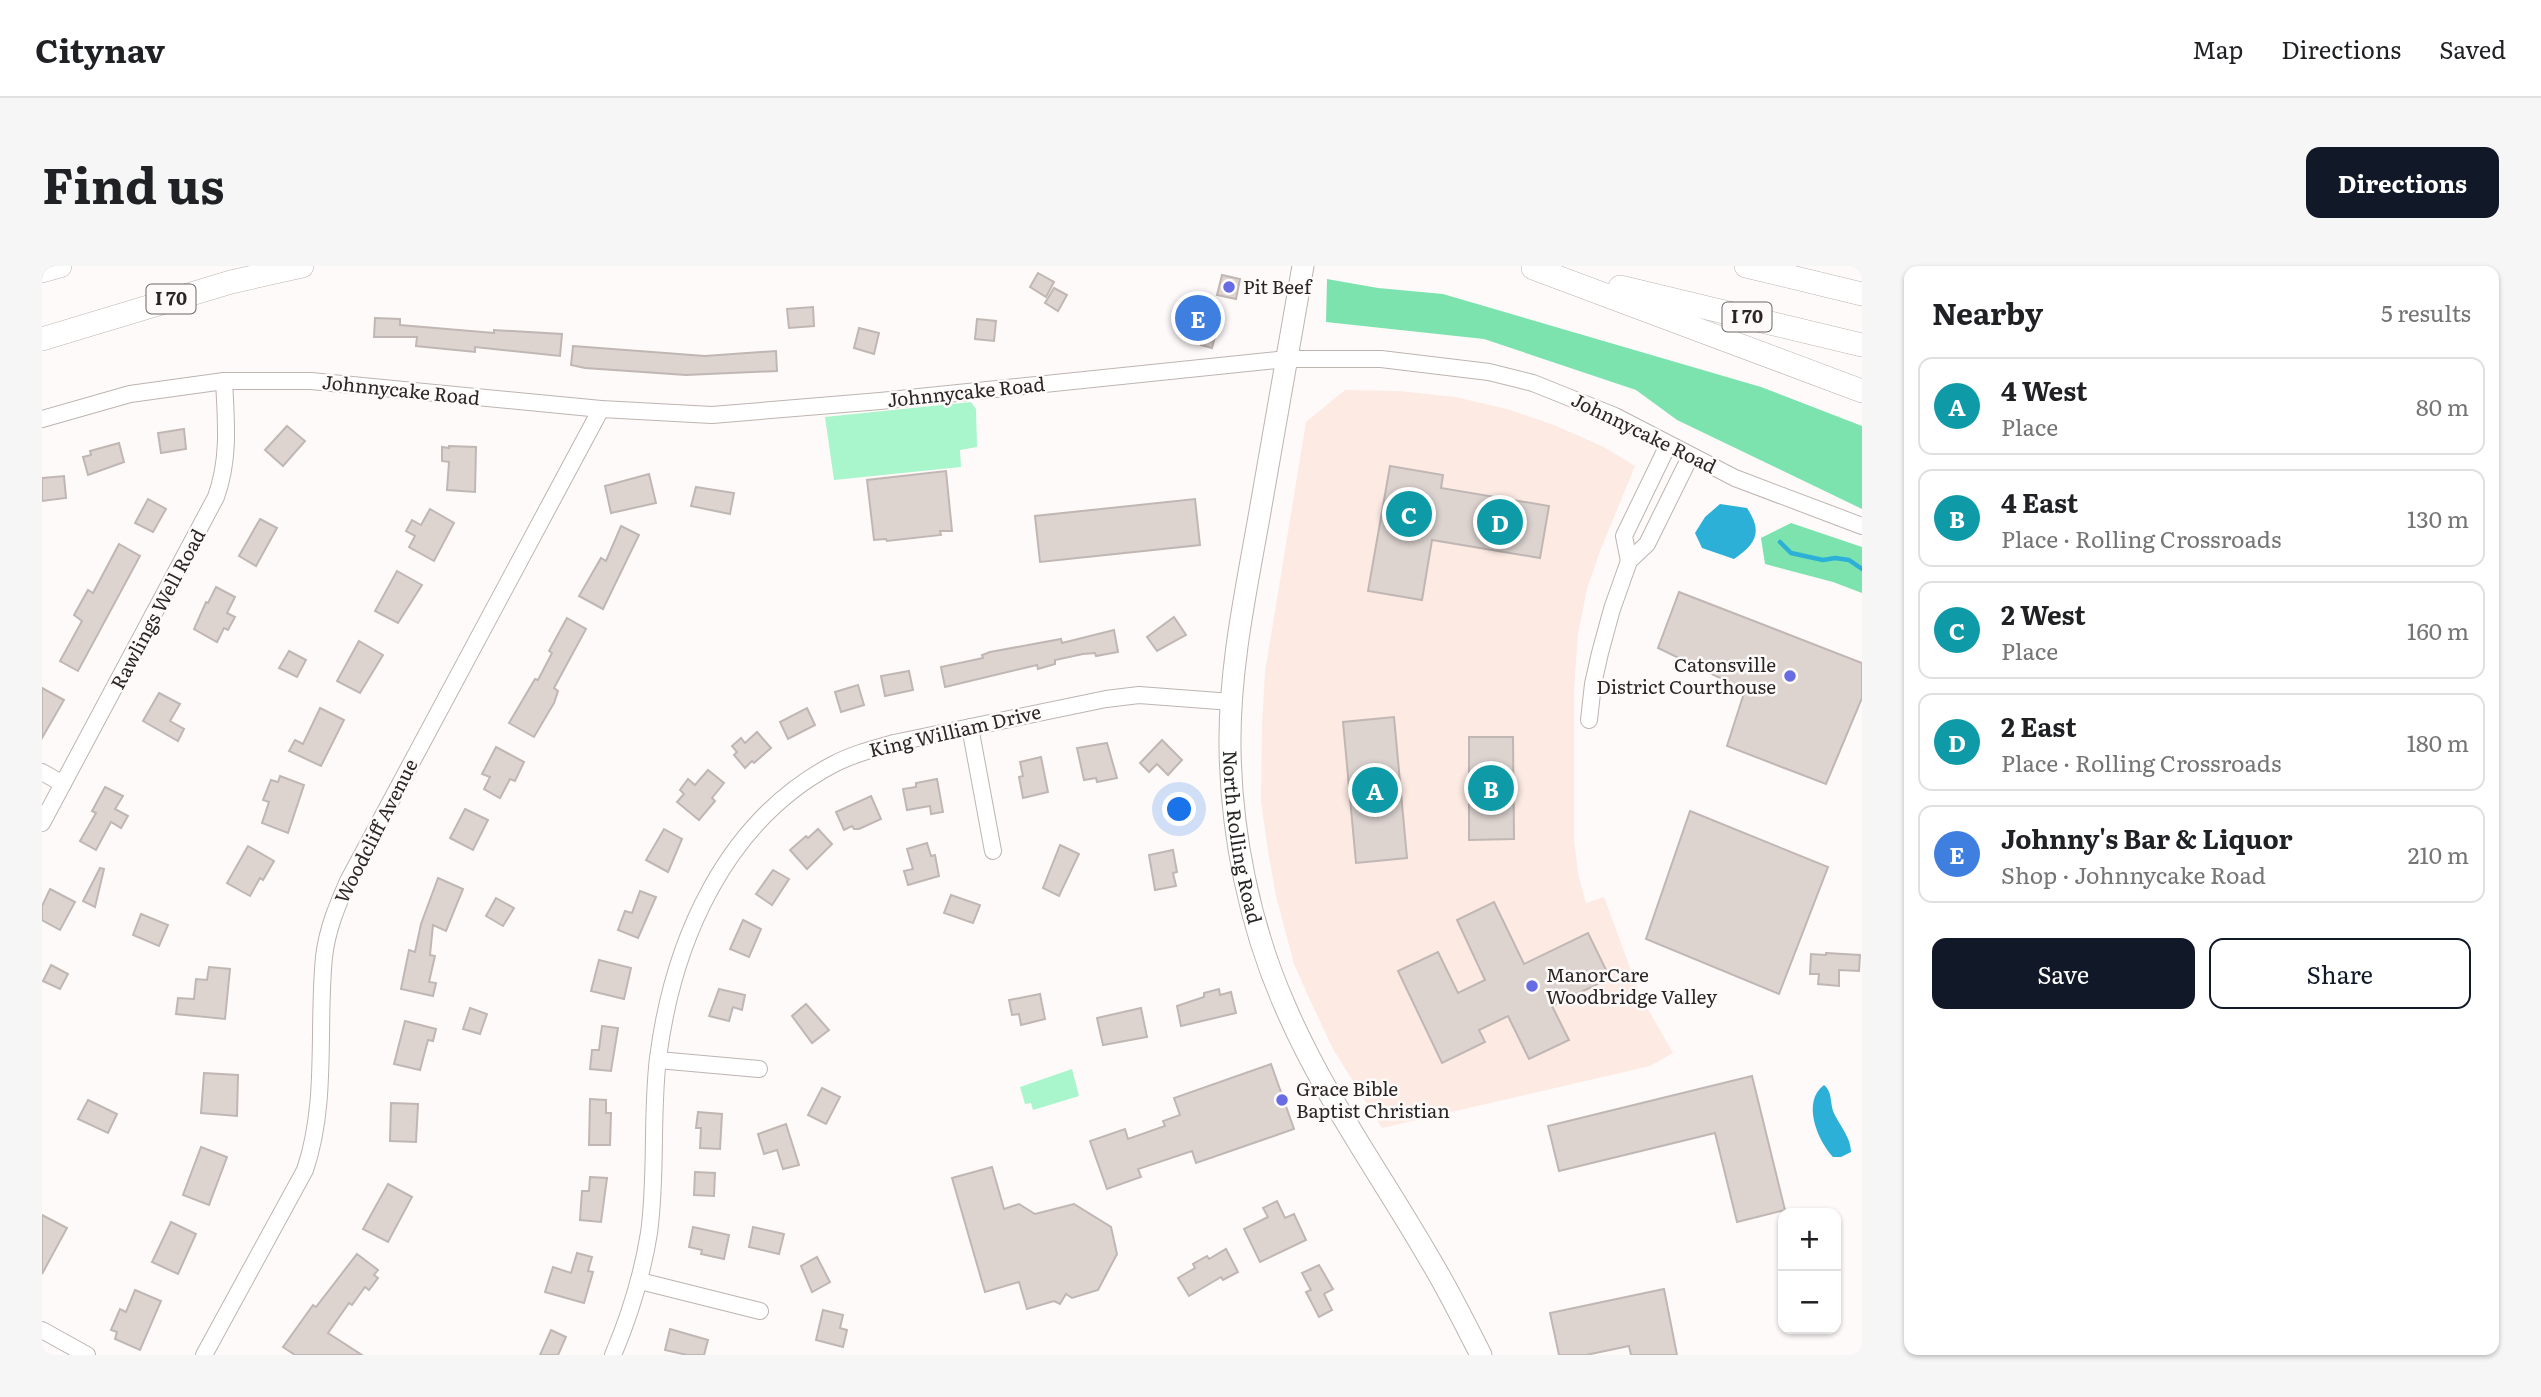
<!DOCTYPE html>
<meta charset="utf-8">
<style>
:root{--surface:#fff;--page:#f6f6f6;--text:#202124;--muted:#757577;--line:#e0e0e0;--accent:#111827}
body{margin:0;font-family:Literata,serif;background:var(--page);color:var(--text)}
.controls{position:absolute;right:21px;bottom:21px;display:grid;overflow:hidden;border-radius:14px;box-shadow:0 2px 5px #0004}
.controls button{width:63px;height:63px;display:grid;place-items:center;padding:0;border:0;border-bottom:2px solid var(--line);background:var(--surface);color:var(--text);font:35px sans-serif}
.you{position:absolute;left:1138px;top:544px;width:24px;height:24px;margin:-18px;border:5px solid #fff;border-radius:50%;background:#1a73e8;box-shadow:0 0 0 10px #1a73e833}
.badge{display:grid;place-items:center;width:46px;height:46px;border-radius:50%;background:var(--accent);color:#fff;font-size:23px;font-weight:700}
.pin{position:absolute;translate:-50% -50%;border:4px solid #fff;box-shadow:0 2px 7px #0006}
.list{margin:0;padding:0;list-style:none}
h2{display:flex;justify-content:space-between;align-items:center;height:91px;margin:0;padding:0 28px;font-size:30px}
h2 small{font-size:23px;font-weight:400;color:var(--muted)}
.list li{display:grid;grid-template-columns:46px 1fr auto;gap:21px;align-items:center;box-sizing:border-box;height:98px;margin:0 14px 14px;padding:0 14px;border:2px solid var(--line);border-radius:14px}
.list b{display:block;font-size:26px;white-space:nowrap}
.list p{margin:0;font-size:23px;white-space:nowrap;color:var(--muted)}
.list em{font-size:23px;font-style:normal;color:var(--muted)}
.actions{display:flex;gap:14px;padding:21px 28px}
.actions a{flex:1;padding:16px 0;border:2px solid var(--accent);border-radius:14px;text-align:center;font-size:24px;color:var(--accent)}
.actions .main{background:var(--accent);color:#fff}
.map{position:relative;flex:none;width:1820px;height:1089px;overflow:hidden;border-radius:14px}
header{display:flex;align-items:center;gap:42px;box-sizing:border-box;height:98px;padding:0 35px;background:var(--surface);border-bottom:2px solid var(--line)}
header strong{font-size:33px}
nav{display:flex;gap:38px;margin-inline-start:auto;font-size:24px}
.intro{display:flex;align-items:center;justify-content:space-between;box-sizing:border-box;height:168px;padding:0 42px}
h1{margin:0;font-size:49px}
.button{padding:18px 32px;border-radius:14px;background:var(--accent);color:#fff;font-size:24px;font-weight:700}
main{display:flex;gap:42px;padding:0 42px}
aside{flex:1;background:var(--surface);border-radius:14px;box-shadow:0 2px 5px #0004}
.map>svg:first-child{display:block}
.built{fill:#fceae3}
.green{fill:#a9f5cc}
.forest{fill:#7ce2ae}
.water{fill:#2cb0d8}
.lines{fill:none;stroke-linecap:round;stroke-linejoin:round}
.stream{stroke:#2cb0d8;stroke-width:4.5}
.building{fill:#ddd4d0;stroke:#c0b7b4;stroke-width:2}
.minor-casing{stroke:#bdb4b0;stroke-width:18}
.major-casing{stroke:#bdb4b0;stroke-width:23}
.highway-casing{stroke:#bdb4b0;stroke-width:24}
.minor{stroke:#fff;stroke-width:16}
.major{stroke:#fff;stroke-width:21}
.highway{stroke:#fff;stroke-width:23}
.poi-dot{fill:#676be4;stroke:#fefaf9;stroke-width:2.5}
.labels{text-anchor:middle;stroke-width:5;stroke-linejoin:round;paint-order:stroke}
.shield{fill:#fefaf9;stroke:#696665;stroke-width:2}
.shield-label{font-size:18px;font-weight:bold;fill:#292625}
.poi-label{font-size:19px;fill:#292625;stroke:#fefaf9;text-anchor:start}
.street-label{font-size:19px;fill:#292625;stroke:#fefaf9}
</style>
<header>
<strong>Citynav</strong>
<nav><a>Map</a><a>Directions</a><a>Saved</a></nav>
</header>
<div class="intro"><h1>Find us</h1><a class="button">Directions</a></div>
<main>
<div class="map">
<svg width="1820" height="1089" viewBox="0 0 1820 1089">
<rect width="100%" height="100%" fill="#fefaf9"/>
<polygon class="built" points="1303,124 1357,125 1413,131 1465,143 1512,159 1562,181 1593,200 1558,285 1545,323 1536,368 1532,423 1532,573 1536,608 1544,637 1562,631 1598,729 1631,787 1608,800 1340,862 1291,783 1268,734 1252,698 1234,630 1226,585 1219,536 1220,458 1223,406 1264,156"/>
<g class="green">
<polygon points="929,136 934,143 935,181 918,184 919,201 792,214 783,151"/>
<polygon points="1030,803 1037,830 991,844 989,837 983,838 978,821"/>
</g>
<g class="forest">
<polygon points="1285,13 1336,22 1401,28 1719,121 1820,160 1820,243 1635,154 1594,124 1442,73 1284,56"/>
<polygon points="1749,257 1820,281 1820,327 1791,316 1723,298 1719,272"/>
</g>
<g class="water">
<path d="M1678 238 1705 242C1721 266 1714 278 1692 293L1660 282 1653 267 1663 251Z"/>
<path d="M1782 819C1790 825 1788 835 1791 845 1797 859 1809 871 1809 886L1799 891H1791C1776 875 1759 836 1782 819Z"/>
</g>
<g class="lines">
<polyline class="stream" points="1738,276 1749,287 1781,294 1793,292 1807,294 1820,303"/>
</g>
<g class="building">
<polygon points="996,7 1012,16 1004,31 988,21"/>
<polygon points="1180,9 1198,13 1194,33 1175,29"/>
<polygon points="1012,22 1025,29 1016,45 1003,37"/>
<polygon points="1137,40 1167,48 1169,40 1180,43 1170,82 1159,79 1163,65 1132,57"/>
<polygon points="771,41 772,60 747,62 745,43"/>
<polygon points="333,52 358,53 358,59 452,67 452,64 520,68 518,90 433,81 433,86 374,80 375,71 332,71"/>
<polygon points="935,53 954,55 952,75 933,73"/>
<polygon points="817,62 837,67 832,88 812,82"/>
<polygon points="531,80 663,90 734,85 735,105 644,109 543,102 529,99"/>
<polygon points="245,160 263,175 241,200 223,184"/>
<polygon points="142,163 144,183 119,187 116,167"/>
<polygon points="77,177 82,196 46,209 41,191 49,189 48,185"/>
<polygon points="407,180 434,181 433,226 405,224 407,196 400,195 400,181 407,182"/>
<polygon points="1348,200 1401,209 1399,222 1507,240 1498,292 1390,274 1380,334 1326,325"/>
<polygon points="904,205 910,265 898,265 899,269 845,275 844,273 832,274 825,214"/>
<polygon points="607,208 614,237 569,247 563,220"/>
<polygon points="22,210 24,232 0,235 0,212"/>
<polygon points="654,221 692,227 688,248 649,240"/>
<polygon points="106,233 124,243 111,266 93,257"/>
<polygon points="1153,233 1158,279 998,296 993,250"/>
<polygon points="388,243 412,257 392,295 367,281 373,270 364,265 370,254 379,259"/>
<polygon points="218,253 235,262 214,300 197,290"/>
<polygon points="579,260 597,269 561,343 537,330 559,292 564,295"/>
<polygon points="77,278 98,290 36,405 18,395 40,355 32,349 46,324 51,327"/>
<polygon points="355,305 380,319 356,357 333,345"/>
<polygon points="174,321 193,331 185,347 193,351 186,364 182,362 175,376 152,363 164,336 166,337"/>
<polygon points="1637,326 1820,397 1820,432 1784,518 1685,480 1703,424 1616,382"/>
<polygon points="1132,351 1144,369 1115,385 1105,371"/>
<polygon points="525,352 544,363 512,422 516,425 512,437 492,471 467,457 493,413 496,414 510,387 507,385"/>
<polygon points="1072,364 1076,386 1054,390 1053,387 1041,388 1013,394 1013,398 996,403 995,399 903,421 899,401 941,392 940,389 948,386 1019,373 1020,377"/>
<polygon points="317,375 341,389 318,427 295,415"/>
<polygon points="247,385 264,394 255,411 237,402"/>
<polygon points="867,405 871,424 843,430 839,410"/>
<polygon points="816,419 822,439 799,446 793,426"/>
<polygon points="0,422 22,434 0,472"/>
<polygon points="117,427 138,438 128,455 142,463 136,475 101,455"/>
<polygon points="278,442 302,454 279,500 247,485 253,474 261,478"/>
<polygon points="765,442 773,459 746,473 738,456"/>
<polygon points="1352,451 1365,592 1314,597 1301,456"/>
<polygon points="715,466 729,482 712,497 710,495 703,502 692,489 695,486 690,480 699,472 703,477"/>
<polygon points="1427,471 1471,471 1472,573 1427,574"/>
<polygon points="1120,474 1140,494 1126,509 1115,498 1107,506 1098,497"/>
<polygon points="1065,477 1075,512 1055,516 1054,512 1042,514 1035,482"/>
<polygon points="454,481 482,496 473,515 468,513 458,532 442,523 448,511 440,508"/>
<polygon points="999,491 1006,526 981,532 977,511 981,510 978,496"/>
<polygon points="666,504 682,517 670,532 673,535 657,554 635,536 642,528 638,524 646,513 653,519"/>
<polygon points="238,510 262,519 246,567 220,557 227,536 221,534 229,514 236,516"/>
<polygon points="895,513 901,546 889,548 888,540 865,544 861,523 874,521 874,517"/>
<polygon points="63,521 81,530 73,543 86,550 79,562 69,556 54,584 38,575 54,547 50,545"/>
<polygon points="829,530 839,553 817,563 812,563 810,560 802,564 794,546"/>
<polygon points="423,543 446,554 431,584 408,572"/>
<polygon points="1648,545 1786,601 1737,728 1604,673"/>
<polygon points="622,563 640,573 626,606 604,594"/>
<polygon points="776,563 790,578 765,603 748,584 764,570 766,572"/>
<polygon points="885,577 889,590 893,589 897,610 866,619 862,605 871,603 865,583"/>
<polygon points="1018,579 1037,588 1017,630 1001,622"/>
<polygon points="206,580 232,595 221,614 218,612 208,630 185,617"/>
<polygon points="1131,584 1135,606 1131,607 1134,620 1113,624 1107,589"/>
<polygon points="58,602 62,603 53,641 41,635"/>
<polygon points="731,604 747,613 730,639 714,628"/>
<polygon points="396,612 421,623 404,665 391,659 388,689 393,690 387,716 394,717 391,730 359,723 367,684 373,686 379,658"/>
<polygon points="8,623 33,636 18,664 0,654 0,640"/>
<polygon points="598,625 614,631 596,672 576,664 583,645 590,647"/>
<polygon points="909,629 938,639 931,657 902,647"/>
<polygon points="454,632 472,642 461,660 444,650"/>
<polygon points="1452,636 1482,698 1546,667 1568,712 1510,740 1527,774 1487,793 1466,750 1437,764 1443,776 1400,797 1356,705 1396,686 1416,727 1443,714 1415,654"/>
<polygon points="99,648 126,659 117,680 91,669"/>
<polygon points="701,654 719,663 707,691 688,683"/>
<polygon points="1784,687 1818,689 1817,705 1797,704 1797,720 1776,718 1777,708 1768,708 1769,688 1784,689"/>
<polygon points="557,694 589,702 582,733 549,725"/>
<polygon points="9,699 26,708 18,723 1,715"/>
<polygon points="167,701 188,703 183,753 134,748 136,732 152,733 154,713 165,714"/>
<polygon points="677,723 703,729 700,744 691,741 687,755 667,750"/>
<polygon points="1177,723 1178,729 1189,726 1194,747 1139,760 1135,740 1162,731 1162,727"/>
<polygon points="998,728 1003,753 979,759 977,748 970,749 967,734"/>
<polygon points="764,738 787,764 770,777 750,750"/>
<polygon points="428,742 445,748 438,768 421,763"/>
<polygon points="1099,742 1105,771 1061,779 1055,752"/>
<polygon points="363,755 394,763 391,775 386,774 378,804 352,798"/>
<polygon points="560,760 576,762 569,805 548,803 550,784 557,784"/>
<polygon points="1229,798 1252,863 1154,897 1150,885 1096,903 1099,911 1065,923 1048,875 1083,863 1086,873 1123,860 1121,855 1138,849 1132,832"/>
<polygon points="162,807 196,809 195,850 159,847"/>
<polygon points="1710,810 1743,944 1695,956 1673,867 1517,905 1506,860"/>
<polygon points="780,822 798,831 784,858 766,849"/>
<polygon points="548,833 564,834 564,847 569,847 568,879 547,879"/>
<polygon points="46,834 75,848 66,867 36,853"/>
<polygon points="349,837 376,838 374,876 348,875"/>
<polygon points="656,846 680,848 678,883 658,882 659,862 654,862"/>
<polygon points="744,858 757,899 741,903 735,884 722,888 716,868"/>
<polygon points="159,881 185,891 167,939 141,929"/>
<polygon points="950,901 962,943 977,938 993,948 1032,938 1069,961 1075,988 1056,1024 1030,1032 1024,1028 1018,1038 1012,1035 985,1043 977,1016 943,1026 910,912"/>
<polygon points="653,906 673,907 672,930 652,929"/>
<polygon points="548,911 565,912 559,956 538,954 540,925 547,925"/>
<polygon points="346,918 370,931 346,976 321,963"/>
<polygon points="1235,935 1243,952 1252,948 1264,974 1218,996 1202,963 1226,951 1221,942"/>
<polygon points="0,949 25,962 0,1008"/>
<polygon points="129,956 154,968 136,1008 110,996"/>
<polygon points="651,961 687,969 682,993 659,988 660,984 647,981"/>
<polygon points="711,961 742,968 737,988 707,981"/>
<polygon points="1184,983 1196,1006 1181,1014 1179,1011 1147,1030 1136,1012 1153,1002 1151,998 1165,990 1167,993"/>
<polygon points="535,987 550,991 546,1005 551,1006 542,1037 503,1026 511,1001 529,1007"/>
<polygon points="315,988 336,1004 332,1009 336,1012 327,1024 323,1021 310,1039 307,1037 286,1067 320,1089 253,1089 241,1081 271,1039 274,1041"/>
<polygon points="775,991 788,1016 770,1026 759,1000"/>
<polygon points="1277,999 1291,1023 1282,1028 1290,1044 1277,1051 1264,1026 1269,1024 1260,1007"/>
<polygon points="1622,1023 1635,1089 1589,1089 1587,1080 1544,1089 1517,1089 1508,1047"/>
<polygon points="93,1024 119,1035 98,1084 73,1073 75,1066 69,1064 78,1043 84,1046"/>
<polygon points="781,1044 801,1049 798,1062 805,1064 801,1081 774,1074"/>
<polygon points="628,1063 666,1074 662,1089 645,1089 623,1084"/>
<polygon points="509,1064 524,1071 516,1089 498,1089"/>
</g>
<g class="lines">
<g class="minor-casing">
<g id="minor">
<polyline points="0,153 88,128 182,115 269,115 559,143 670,149 838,135 1245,93 1339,93 1447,106 1491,117 1573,150 1693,212 1820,260"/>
<polyline points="1587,295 1582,270 1626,179"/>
<polyline points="1547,454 1551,418 1558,387 1570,343 1587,295 1605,278 1648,191"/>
<polyline points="928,461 951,585"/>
<polyline points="0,506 21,518"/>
<path d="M0 557 174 231C188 192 184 155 182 115"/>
<polyline points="616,794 717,803"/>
<polyline points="598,1015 718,1045"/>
<polyline points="0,1064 45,1089"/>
<path d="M162 1089 263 904C286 836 275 762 282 691 285 664 295 640 306 615L559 143"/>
<path d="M571 1089C588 1049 600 1010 607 967 615 909 609 850 616 792 631 675 683 555 792 498 811 488 831 483 852 477L1064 433 1097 429 1190 436"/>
</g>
</g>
<g class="major-casing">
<g id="major">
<path id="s1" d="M1261 0C1247 78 1234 156 1220 234 1206 316 1187 398 1188 481 1189 568 1208 661 1243 740 1281 829 1339 909 1387 992 1406 1023 1422 1056 1439 1089"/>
</g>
</g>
<g class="highway-casing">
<g id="highway">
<polyline points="1704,0 1820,28"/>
<polyline points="1491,2 1820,125"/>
<polyline points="0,5 18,0"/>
<polyline points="1578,21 1820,79"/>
<polyline points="0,73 189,16 260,0"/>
</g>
</g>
<use href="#minor" class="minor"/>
<use href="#major" class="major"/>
<use href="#highway" class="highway"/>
</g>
<g class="poi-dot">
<circle cx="1187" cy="21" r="7"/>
<circle cx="1748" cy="410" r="7"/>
<circle cx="1490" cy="720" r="7"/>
<circle cx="1240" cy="834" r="7"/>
</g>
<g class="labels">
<g class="shield">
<rect x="104.5" y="18.5" width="49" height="29" rx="5"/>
<rect x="1680.5" y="36.5" width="49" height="29" rx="5"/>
</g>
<g class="shield-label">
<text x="129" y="39">I 70</text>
<text x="1705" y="57">I 70</text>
</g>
<g class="poi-label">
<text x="1201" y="28">Pit Beef</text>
<text x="1734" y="406" text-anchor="end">Catonsville<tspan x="1734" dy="22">District Courthouse</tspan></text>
<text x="1504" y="716">ManorCare<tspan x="1504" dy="22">Woodbridge Valley</tspan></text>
<text x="1254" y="830">Grace Bible<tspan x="1254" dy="22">Baptist Christian</tspan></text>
</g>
<g class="street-label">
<text transform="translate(359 124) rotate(6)" y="7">Johnnycake Road</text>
<text transform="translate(924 126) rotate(-6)" y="7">Johnnycake Road</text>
<text transform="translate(1602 167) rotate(26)" y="7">Johnnycake Road</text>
<text transform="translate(116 343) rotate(-62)" y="7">Rawlings Well Road</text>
<text transform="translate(913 465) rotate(-13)" y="7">King William Drive</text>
<text transform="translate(334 565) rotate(-63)" y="7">Woodcliff Avenue</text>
<text dy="7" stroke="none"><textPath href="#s1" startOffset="578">North Rolling Road</textPath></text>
</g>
</g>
</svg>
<div class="controls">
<button>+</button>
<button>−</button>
</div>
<div class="you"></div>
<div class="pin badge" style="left:1333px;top:524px;background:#0f9aa8">A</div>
<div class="pin badge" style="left:1449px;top:522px;background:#0f9aa8">B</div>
<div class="pin badge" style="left:1367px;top:248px;background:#0f9aa8">C</div>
<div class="pin badge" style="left:1458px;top:256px;background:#0f9aa8">D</div>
<div class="pin badge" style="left:1156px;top:52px;background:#3f7fe0">E</div>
</div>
<aside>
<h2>Nearby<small>5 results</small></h2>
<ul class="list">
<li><span class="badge" style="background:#0f9aa8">A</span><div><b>4 West</b><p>Place</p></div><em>80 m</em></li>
<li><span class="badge" style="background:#0f9aa8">B</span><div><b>4 East</b><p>Place · Rolling Crossroads</p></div><em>130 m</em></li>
<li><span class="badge" style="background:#0f9aa8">C</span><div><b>2 West</b><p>Place</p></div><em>160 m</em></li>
<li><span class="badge" style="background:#0f9aa8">D</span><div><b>2 East</b><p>Place · Rolling Crossroads</p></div><em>180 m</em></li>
<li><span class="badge" style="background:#3f7fe0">E</span><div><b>Johnny's Bar &amp; Liquor</b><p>Shop · Johnnycake Road</p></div><em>210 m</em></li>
</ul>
<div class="actions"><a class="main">Save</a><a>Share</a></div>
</aside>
</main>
